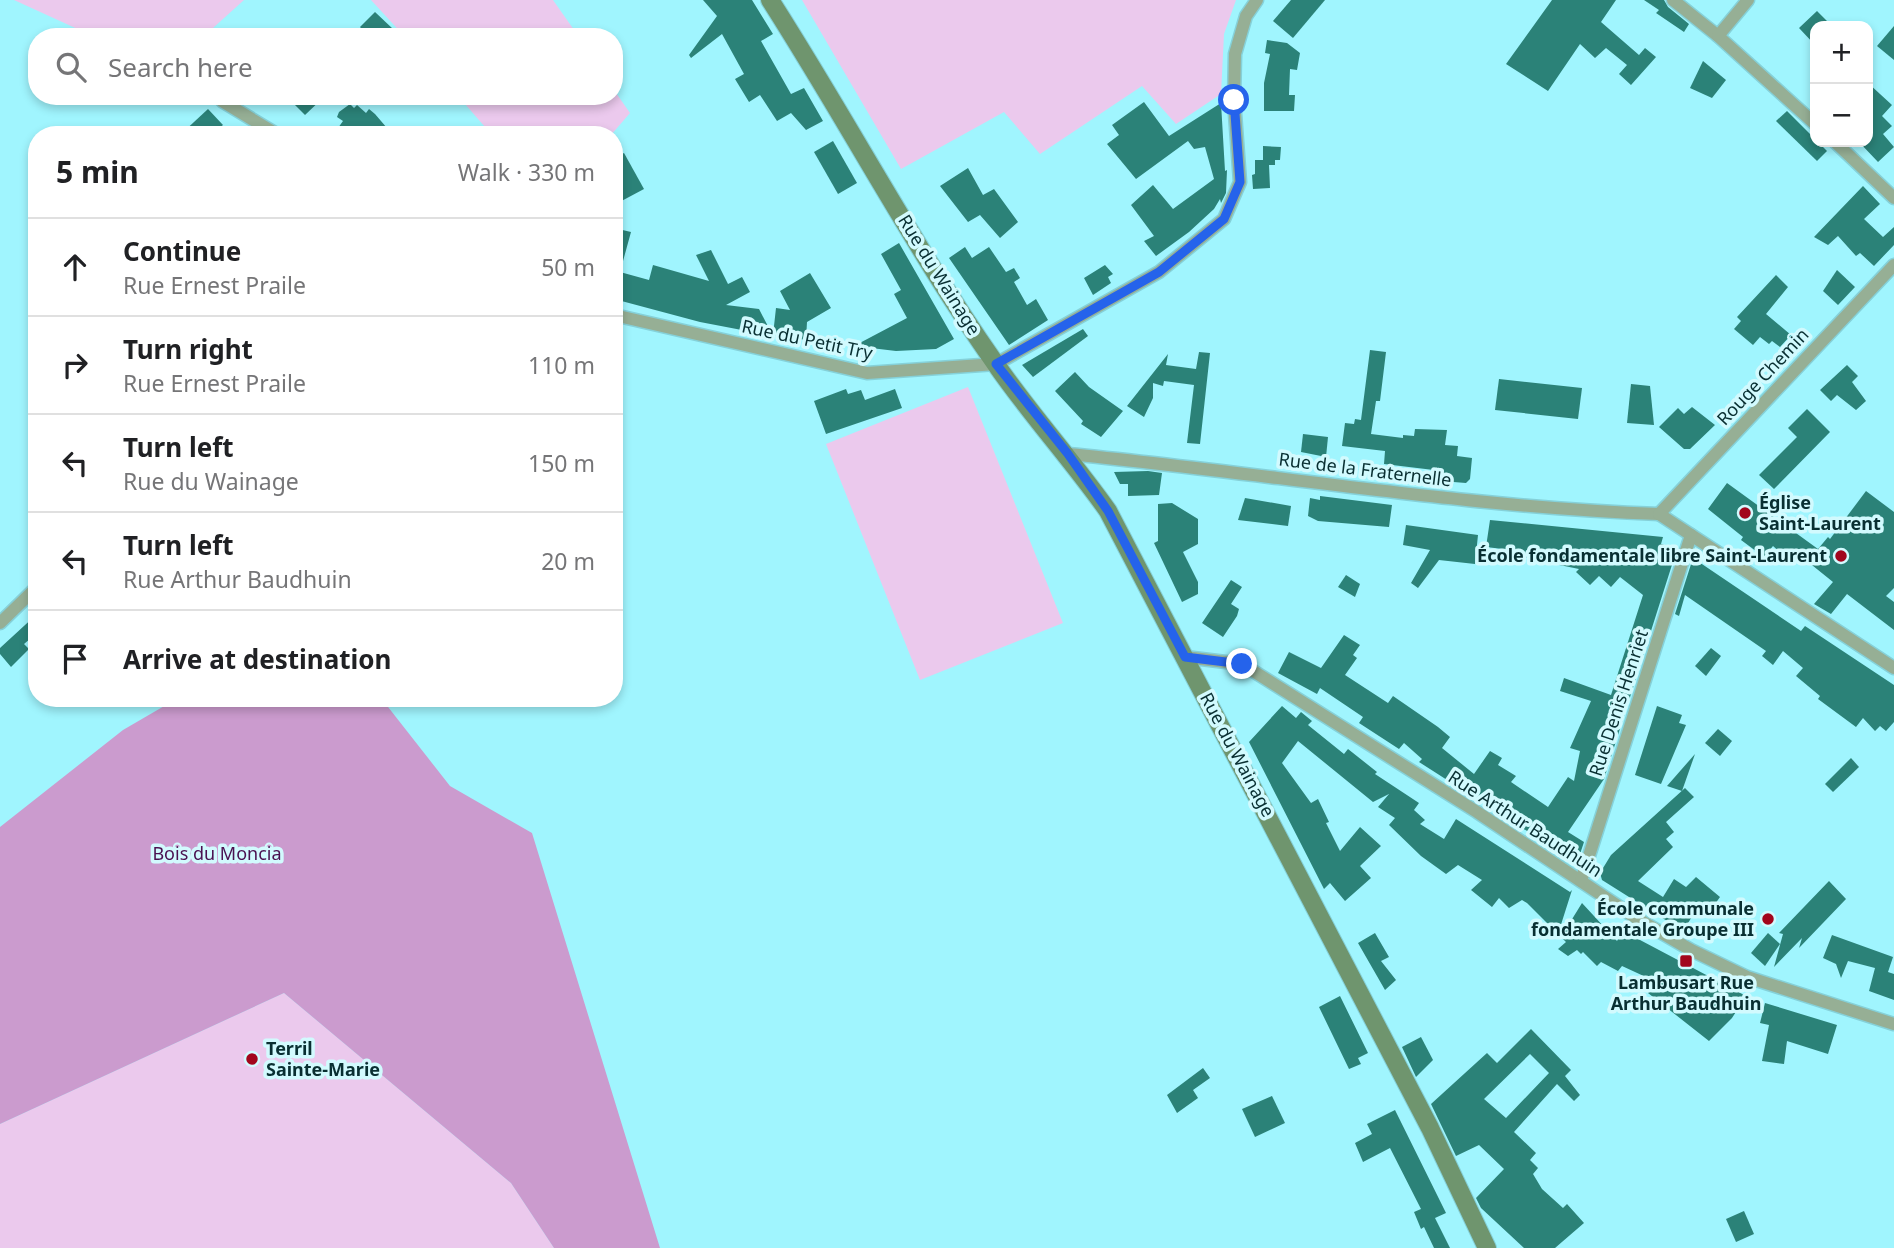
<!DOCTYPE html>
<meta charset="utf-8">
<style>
:root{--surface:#fff;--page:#f6f6f6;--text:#202124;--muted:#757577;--line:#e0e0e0}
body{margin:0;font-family:"Noto Sans",sans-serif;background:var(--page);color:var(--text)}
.controls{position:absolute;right:21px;top:21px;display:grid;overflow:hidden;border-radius:14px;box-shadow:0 4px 10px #0003}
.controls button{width:63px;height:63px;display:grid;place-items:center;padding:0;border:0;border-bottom:2px solid var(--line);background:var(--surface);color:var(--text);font:35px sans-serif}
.stop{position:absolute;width:21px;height:21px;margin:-16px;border:5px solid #2563eb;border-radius:50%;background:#fff}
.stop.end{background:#2563eb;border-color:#fff;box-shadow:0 2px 7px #0008}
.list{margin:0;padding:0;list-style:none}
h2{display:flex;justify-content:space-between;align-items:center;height:91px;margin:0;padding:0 28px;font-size:30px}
h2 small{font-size:23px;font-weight:400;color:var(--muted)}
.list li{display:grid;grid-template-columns:46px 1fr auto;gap:21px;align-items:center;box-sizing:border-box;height:98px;padding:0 28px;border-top:2px solid var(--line)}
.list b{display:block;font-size:26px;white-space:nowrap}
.list p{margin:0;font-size:23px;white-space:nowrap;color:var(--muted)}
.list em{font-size:23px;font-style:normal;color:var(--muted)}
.icon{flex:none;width:38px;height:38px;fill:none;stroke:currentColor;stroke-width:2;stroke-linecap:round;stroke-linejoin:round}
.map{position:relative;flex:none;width:1894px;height:1248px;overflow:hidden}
.search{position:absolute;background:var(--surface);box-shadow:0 4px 10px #0003;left:28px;top:28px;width:595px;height:77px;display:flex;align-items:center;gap:18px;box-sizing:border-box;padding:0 24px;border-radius:28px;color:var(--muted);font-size:26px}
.panel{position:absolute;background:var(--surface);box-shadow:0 4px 10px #0003;left:28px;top:126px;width:595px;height:581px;border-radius:28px}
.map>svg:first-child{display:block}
.green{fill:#ebc9ed}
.forest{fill:#cb9bce}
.building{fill:#2b8278;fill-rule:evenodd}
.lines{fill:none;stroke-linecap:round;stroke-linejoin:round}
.street-casing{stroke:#85d1d9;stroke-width:15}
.secondary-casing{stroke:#85d1d9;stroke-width:20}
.street{stroke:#96af95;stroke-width:12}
.secondary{stroke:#6f956e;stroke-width:18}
.route{stroke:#2563eb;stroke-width:9}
.poi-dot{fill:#a2051c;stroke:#d2fafe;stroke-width:2.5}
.labels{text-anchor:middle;stroke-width:7;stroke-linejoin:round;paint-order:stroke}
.street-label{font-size:18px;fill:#092f32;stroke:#d2fafe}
.poi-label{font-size:18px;font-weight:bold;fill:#092f32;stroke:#d2fafe;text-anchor:start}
.park-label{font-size:18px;fill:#4a1050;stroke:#d2fafe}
</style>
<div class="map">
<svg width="1894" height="1248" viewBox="0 0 1894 1248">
<rect width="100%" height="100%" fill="#a0f5fe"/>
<g class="green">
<polygon points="14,0 244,0 203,37 95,37"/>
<polygon points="371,0 553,0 579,37 405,37"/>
<polygon points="802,0 1236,0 1224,34 1221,94 1176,124 1142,86 1040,154 1004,112 901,169"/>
<polygon points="614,90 630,113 611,135 492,135 458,96 614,96"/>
<polygon points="968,387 1063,623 920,680 826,444"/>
<polygon points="284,993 511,1183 554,1248 0,1248 0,1124"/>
</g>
<polygon class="forest" points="178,698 381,698 450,786 532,833 660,1248 554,1248 511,1183 284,993 0,1124 0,827 123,730"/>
<g class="building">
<polygon points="703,0 752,0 773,34 761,41 791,94 804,88 823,121 806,130 791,113 777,121 760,95 749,102 735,79 744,74 722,34 691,58 689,55 717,16"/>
<polygon points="1291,0 1325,0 1293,38 1273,21"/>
<polygon points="1552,0 1616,0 1601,22 1639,55 1645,48 1656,57 1631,85 1619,74 1627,65 1606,48 1595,58 1580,44 1548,91 1506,64"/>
<polygon points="1644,0 1664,0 1668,7 1689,24 1684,32 1656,13 1659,10"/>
<polygon points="1817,11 1832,26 1815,26 1815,45 1799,28"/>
<polygon points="375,12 393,29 386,37 369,37 360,27"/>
<polygon points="1894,26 1894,60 1877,46"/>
<polygon points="1267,40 1287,43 1300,53 1297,70 1290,69 1289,95 1295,95 1294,111 1264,111 1264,83 1270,54 1265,53"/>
<polygon points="1703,61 1726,80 1712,98 1690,88"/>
<polygon points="1868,83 1892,105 1882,116 1892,126 1883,134 1894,147 1878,162 1859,142 1868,142"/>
<polygon points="286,96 325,96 305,115"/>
<polygon points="1144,102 1169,136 1221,103 1225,171 1227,170 1226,193 1221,203 1220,199 1214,209 1189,232 1156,256 1144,241 1154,236 1131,205 1153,185 1173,209 1214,179 1205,147 1194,149 1188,141 1136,179 1107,144 1119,135 1112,125"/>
<polygon points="350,104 354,108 357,105 366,113 369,109 375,114 393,135 333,135 343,121 337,117 339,112"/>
<polygon points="208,109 223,125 211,135 180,135"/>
<polygon points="1787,111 1827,151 1817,161 1776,121"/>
<polygon points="833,141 857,183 838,194 814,152"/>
<polygon points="1263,146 1281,147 1280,160 1275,160 1275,165 1269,165 1270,188 1253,189 1252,175 1255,174 1255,160 1263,160"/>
<polygon points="624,153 644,189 614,205 614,158"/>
<polygon points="968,168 983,195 994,189 1018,222 1000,238 980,215 968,222 940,186"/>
<polygon points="1863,186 1880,204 1864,219 1883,237 1894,227 1894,245 1874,266 1860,253 1856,256 1838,236 1828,245 1814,237"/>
<polygon points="614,228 631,232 620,272 649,280 653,265 709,281 696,255 711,250 728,284 742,277 750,292 726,305 759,309 773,336 700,322 614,299"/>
<polygon points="899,243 954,339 936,349 896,351 854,346 907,318 894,294 901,290 881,254"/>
<polygon points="965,247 972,258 989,247 1006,272 1014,268 1020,278 1014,282 1027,305 1036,299 1048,320 1009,345 949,258"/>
<polygon points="1105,265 1113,274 1108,277 1111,283 1093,295 1084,278"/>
<polygon points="1837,270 1855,287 1838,305 1823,291"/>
<polygon points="810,273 831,308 807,322 806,340 773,335 776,308 790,310 780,291"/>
<polygon points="1776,275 1788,287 1766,314 1791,335 1780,347 1772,341 1769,344 1760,337 1753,345 1734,329 1741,321 1737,317"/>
<polygon points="1083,329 1088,336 1033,377 1022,365"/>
<polygon points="1370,350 1386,352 1380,401 1376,401 1371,434 1403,438 1403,435 1414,436 1415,429 1447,430 1445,445 1458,446 1457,456 1472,458 1470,479 1466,483 1441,481 1442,471 1384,464 1385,451 1342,446 1345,423 1354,424 1355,419 1361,420"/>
<polygon points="1199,352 1210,353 1200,444 1187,443 1194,385 1164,381 1163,386 1153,383 1153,398 1144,417 1127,406 1168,354 1166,365 1196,369"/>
<polygon points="1847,365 1858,376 1852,382 1866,401 1856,410 1837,395 1831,401 1820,390"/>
<polygon points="1075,372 1089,387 1123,411 1101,437 1081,424 1083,421 1055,391"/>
<polygon points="1499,379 1582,388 1578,419 1495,410"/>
<polygon points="1631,384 1650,386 1654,425 1627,423"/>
<polygon points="846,389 848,394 861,390 865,400 895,389 902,408 826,434 814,401"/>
<polygon points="1692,407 1715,425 1690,449 1684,449 1659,427 1678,408 1684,414"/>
<polygon points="1807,409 1830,432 1774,489 1759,475 1797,437 1788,428"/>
<polygon points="1303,434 1328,437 1326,457 1301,452"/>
<polygon points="1148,471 1162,473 1159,495 1128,496 1128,484 1120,484 1114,472"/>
<polygon points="1727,483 1818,549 1828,537 1830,539 1866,491 1894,512 1894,588 1886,596 1894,602 1894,630 1847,594 1831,614 1814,604 1833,582 1797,553 1790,561 1773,546 1764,557 1741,540 1743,537 1708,509"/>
<polygon points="1320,496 1392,505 1389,527 1318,521 1308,516 1310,498 1320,500"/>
<polygon points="1245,498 1291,506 1288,526 1238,520"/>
<polygon points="1172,503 1198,519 1198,544 1183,552 1198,582 1198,594 1182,602 1154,543 1158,541 1158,504"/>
<polygon points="1490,520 1663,537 1661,544 1677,549 1604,779 1568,832 1584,842 1577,863 1419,762 1422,759 1404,743 1399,749 1359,723 1363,717 1320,688 1317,694 1278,673 1289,652 1321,668 1344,635 1360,645 1353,655 1357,658 1345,675 1388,703 1393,696 1438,727 1450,737 1442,748 1474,774 1490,751 1502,758 1498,765 1516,776 1511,782 1548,807 1568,777 1574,781 1580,751 1570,748 1591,701 1560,691 1564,678 1611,695 1643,595 1620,577 1611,587 1599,576 1590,585 1576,572 1579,569 1540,561 1529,553 1526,558 1511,550 1486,547"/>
<polygon points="1406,525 1478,535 1475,564 1439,560 1418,588 1411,583 1430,550 1403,545"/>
<polygon points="1693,558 1801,631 1805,626 1894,685 1894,722 1886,731 1880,726 1875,731 1863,718 1856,727 1818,699 1820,696 1796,676 1803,668 1783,651 1773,665 1762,656 1766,651 1685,595 1679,616 1675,614"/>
<polygon points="1346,575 1360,584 1355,597 1338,587"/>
<polygon points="1231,580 1242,587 1231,604 1239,609 1237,616 1223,637 1202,623"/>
<polygon points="37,614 37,633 24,644 29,649 11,667 0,654 0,648"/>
<polygon points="1711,648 1721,656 1706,676 1695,666"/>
<polygon points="1282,706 1296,718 1301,712 1312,721 1308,725 1344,754 1348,749 1377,772 1375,774 1419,803 1414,810 1425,820 1420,824 1444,839 1456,819 1570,892 1572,890 1558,934 1527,903 1522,900 1509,908 1499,898 1492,907 1471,890 1482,880 1458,865 1446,874 1421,856 1389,825 1395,818 1378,807 1389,794 1373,802 1298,741 1282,763 1311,803 1318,799 1329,822 1326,823 1340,851 1360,827 1381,846 1360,866 1371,878 1345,901 1330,883 1324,889 1249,742"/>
<polygon points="1657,706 1682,715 1679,723 1686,725 1661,784 1635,775"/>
<polygon points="1718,729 1732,741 1720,756 1705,743"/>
<polygon points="1695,754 1682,791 1667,786"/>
<polygon points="1851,758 1859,767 1833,792 1825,784"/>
<polygon points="1685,788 1694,797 1666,822 1674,832 1666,839 1673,847 1638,881 1663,897 1674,879 1686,887 1696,877 1720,897 1710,911 1700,904 1683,931 1602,880 1600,873 1611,855"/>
<polygon points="1829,881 1846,899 1799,948 1802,938 1774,967 1783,934 1779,933"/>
<polygon points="1582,903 1617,941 1623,931 1746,996 1732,1018 1709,1041 1648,993 1652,989 1644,984 1648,978 1622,966 1618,971 1601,962 1597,966 1583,952 1581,954 1577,950 1568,956 1558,949 1566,942 1561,937"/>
<polygon points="1375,933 1389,957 1381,961 1396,980 1385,990 1358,943"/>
<polygon points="1768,933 1780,944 1765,966 1751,953"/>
<polygon points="1832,935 1893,957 1888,972 1894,974 1894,1000 1869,991 1875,968 1848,961 1841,978 1836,964 1823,958"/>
<polygon points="1340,996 1368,1053 1358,1058 1361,1064 1349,1069 1319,1007"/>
<polygon points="1765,1003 1837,1025 1828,1054 1787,1041 1784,1064 1762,1061 1769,1025 1760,1023"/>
<path d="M1531 1029 1571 1070 1565 1076 1580 1095 1574 1101 1557 1084 1514 1132 1536 1153 1530 1160 1538 1168 1533 1174 1542 1189 1563 1208 1567 1204 1584 1223 1555 1248H1524L1481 1208 1476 1198 1504 1169 1479 1145 1456 1156 1431 1104 1487 1053 1497 1063ZM1530 1054 1549 1073 1506 1118 1484 1099Z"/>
<polygon points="1421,1037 1433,1060 1416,1077 1402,1047"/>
<polygon points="1203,1068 1210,1078 1193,1090 1198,1098 1177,1113 1167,1095"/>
<polygon points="1272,1096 1285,1123 1255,1137 1242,1109"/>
<polygon points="1395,1110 1446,1213 1435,1218 1450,1248 1434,1248 1424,1227 1421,1229 1414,1212 1421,1209 1390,1148 1363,1162 1355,1143 1372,1134 1367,1124"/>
<polygon points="1744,1211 1754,1234 1736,1242 1726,1219"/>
</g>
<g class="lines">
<g class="street-casing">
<g id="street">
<polyline points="1673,0 1718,36 1815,124"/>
<polyline points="1718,36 1748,0"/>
<polyline points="222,101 278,135"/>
<polyline points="1835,142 1894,198"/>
<polyline points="614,315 867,373 996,364 1159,272 1224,219 1240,182 1234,100 1235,54 1246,16 1257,0"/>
<path d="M1068 454C1265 473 1461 507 1659 514"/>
<polyline points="1659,514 1894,265"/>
<polyline points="1659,514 1894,668"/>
<polyline points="0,623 37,587"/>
<polyline points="1185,657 1242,664 1477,812 1636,918 1691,950 1747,977 1894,1024"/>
<polyline points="1581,881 1691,535"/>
</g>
</g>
<g class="secondary-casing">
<path id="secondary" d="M770 0C847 120 913 246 995 363 1030 414 1072 460 1108 511L1430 1128 1487 1248"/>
</g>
<use href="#street" class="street"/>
<use href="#secondary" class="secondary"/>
</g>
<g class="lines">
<polyline class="route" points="1234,100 1240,182 1224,219 1159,272 996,364 1068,454 1108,511 1185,657 1242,664"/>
</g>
<g class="poi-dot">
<circle cx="1745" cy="513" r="7"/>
<circle cx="1841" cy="556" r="7"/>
<circle cx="1768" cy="919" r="7"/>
<rect x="1679" y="954" width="14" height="14" rx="3.5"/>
<circle cx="252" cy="1059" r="7"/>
</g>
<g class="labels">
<g class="street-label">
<text transform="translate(939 275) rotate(58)" y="6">Rue du Wainage</text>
<text transform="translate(807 340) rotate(12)" y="6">Rue du Petit Try</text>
<text transform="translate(1763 377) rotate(-47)" y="6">Rouge Chemin</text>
<text transform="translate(1365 470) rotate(7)" y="6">Rue de la Fraternelle</text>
<text transform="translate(1619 703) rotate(-72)" y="6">Rue Denis Henriet</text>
<text transform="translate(1237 755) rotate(62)" y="6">Rue du Wainage</text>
<text transform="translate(1525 824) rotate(33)" y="6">Rue Arthur Baudhuin</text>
</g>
<g class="poi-label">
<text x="1759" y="509">Église<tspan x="1759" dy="21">Saint-Laurent</tspan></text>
<text x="1827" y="562" text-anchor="end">École fondamentale libre Saint-Laurent</text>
<text x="1754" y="915" text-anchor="end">École communale<tspan x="1754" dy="21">fondamentale Groupe III</tspan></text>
<text x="1686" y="989" text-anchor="middle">Lambusart Rue<tspan x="1686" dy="21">Arthur Baudhuin</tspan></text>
<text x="266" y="1055">Terril<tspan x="266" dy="21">Sainte-Marie</tspan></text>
</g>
<g class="park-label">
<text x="217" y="860">Bois du Moncia</text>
</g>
</g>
</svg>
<div class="controls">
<button>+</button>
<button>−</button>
</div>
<div class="stop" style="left:1234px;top:100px"></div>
<div class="stop end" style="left:1242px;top:664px"></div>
<div class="search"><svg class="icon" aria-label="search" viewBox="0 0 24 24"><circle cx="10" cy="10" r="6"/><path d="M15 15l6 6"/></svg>Search here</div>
<section class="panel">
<h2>5 min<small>Walk · 330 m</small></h2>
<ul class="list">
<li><svg class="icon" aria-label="ahead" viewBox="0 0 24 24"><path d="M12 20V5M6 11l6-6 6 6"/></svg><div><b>Continue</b><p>Rue Ernest Praile</p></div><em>50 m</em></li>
<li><svg class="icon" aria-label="right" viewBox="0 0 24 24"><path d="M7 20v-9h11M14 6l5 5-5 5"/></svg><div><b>Turn right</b><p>Rue Ernest Praile</p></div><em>110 m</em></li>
<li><svg class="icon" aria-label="left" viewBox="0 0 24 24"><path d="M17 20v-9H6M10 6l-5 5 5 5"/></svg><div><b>Turn left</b><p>Rue du Wainage</p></div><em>150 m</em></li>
<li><svg class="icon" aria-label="left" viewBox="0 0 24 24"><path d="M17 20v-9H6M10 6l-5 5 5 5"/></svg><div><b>Turn left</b><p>Rue Arthur Baudhuin</p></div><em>20 m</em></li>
<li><svg class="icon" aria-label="arrive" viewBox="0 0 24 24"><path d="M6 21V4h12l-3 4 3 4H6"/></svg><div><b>Arrive at destination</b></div></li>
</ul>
</section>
</div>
